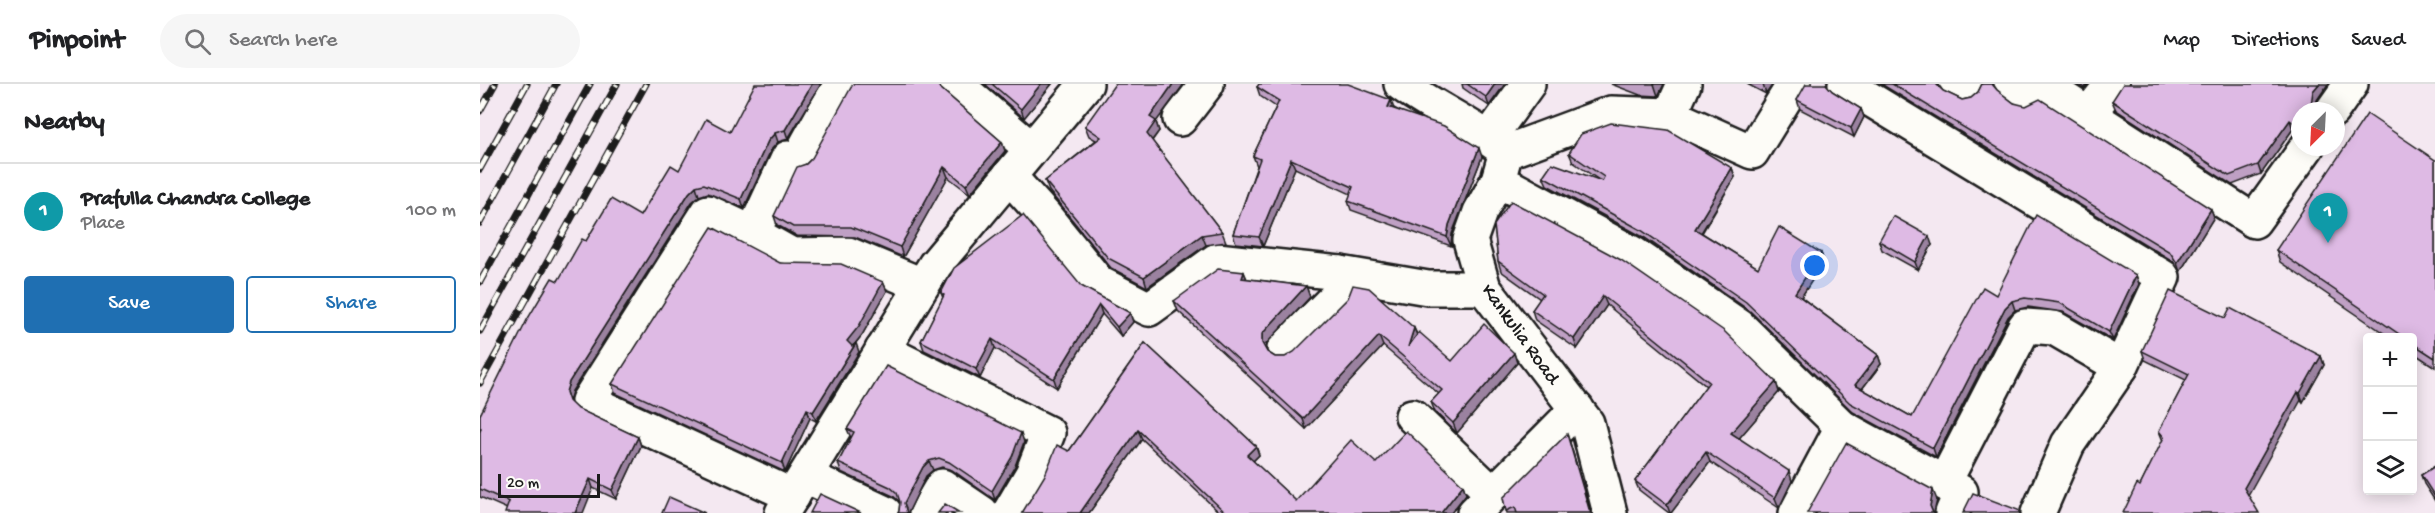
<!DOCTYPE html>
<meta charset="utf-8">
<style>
:root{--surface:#fff;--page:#f6f6f6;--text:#202124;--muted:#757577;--line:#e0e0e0;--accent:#1f6fb2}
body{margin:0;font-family:"Gochi Hand",sans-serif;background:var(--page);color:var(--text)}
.controls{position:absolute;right:18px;bottom:18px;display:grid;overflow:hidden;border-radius:6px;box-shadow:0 3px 15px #0003}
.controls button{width:54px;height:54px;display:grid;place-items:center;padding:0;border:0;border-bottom:2px solid var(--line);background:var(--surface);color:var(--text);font:30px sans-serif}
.compass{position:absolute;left:1811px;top:18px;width:54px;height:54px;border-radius:50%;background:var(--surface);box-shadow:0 3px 15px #0003;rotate:204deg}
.scale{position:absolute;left:18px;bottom:15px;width:102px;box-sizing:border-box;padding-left:6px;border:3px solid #1c1c1c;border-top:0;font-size:16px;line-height:21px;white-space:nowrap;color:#1c1c1c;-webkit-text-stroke:4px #fdfcf7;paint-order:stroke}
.you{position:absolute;left:1335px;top:182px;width:21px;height:21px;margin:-15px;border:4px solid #fff;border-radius:50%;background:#1a73e8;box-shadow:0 0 0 9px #1a73e833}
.badge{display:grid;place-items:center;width:39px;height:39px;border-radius:50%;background:var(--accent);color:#fff;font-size:20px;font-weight:700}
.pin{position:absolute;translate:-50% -50px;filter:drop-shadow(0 2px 3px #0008)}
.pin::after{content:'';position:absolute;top:32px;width:21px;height:18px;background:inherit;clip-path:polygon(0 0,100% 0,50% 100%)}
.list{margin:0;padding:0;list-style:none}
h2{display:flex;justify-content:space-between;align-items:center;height:78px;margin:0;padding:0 24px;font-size:26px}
h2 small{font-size:20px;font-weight:400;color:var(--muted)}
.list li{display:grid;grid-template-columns:39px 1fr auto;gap:18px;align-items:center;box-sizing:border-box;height:96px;padding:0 24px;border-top:2px solid var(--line)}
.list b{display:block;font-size:22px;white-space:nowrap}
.list p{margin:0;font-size:20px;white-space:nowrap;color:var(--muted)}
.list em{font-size:20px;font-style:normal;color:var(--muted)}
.actions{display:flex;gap:12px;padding:18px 24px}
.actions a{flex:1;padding:14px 0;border:2px solid var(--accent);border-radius:6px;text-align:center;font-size:21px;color:var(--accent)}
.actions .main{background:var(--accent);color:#fff}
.icon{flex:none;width:33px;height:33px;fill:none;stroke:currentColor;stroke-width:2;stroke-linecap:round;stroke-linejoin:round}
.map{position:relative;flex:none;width:1955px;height:429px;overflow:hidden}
header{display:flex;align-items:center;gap:36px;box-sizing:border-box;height:84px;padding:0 30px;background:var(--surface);border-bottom:2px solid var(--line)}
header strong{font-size:28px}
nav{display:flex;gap:33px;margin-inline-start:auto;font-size:21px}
.search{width:420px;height:54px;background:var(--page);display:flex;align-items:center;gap:15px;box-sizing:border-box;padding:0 21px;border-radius:33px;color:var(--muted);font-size:22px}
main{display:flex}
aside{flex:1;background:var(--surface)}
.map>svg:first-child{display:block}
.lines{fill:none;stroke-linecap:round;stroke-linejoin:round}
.minor-casing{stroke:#1c1c1c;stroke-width:38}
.minor{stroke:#fdfcf7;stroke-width:33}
.rail-casing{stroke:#1c1c1c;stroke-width:7}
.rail{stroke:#fdfcf7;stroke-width:4.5;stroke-dasharray:14;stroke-linecap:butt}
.wall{fill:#bfa0c4;stroke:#1c1c1c;stroke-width:1.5}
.shaded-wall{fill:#9b82a0;stroke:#1c1c1c;stroke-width:1.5}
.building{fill:#debae4;stroke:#1c1c1c;stroke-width:1.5}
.labels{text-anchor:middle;stroke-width:4.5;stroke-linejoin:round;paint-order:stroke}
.street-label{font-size:20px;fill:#1c1c1c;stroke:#fdfcf7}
</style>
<header>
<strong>Pinpoint</strong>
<div class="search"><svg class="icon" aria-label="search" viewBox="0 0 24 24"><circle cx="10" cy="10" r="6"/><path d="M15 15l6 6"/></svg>Search here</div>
<nav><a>Map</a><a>Directions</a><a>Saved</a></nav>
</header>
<main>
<aside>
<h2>Nearby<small></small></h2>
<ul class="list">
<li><span class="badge" style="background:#0f9aa8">1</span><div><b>Prafulla Chandra College</b><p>Place</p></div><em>100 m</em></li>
</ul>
<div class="actions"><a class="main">Save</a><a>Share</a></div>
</aside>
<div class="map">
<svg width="1955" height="429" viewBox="0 0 1955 429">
<rect width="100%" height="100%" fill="#f4e8f1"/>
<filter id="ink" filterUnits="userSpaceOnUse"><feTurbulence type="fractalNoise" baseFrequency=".0167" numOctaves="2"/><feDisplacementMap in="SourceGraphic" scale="12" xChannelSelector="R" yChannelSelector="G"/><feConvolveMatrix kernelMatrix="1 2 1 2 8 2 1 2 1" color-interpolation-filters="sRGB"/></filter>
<g filter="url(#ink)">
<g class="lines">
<g class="minor-casing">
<g id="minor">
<polyline points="476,0 550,64"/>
<path d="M921 0C955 25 994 41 1026 68"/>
<polyline points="1365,0 1683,193 1641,283 1588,360 1558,429"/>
<polyline points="1476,0 1486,6 1490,0"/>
<polyline points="1531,0 1548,12 1563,1 1774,137 1827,63"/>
<polyline points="1852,27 1871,0"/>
<polyline points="1609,29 1632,0"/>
<polyline points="1190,31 1204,0"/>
<polyline points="700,35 727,0"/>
<polyline points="1009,54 1048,0"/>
<polyline points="1026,68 1018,96 1000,128 990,156 1004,204 1107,339 1130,429"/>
<polyline points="1026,68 1131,29 1190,31 1272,68 1314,0"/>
<polyline points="529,92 565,132 619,199 669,225 737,176 860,189 948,204 1004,204"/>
<polyline points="1018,96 1154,170 1259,242 1362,343 1481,408 1472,429"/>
<polyline points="273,149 308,74 319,74 360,0"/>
<polyline points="804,265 858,211 860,189"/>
<polyline points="402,266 568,349 552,390 529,429"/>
<polyline points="932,332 1013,410"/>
<polyline points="326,392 405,429"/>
<polyline points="1464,399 1545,242 1574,244 1641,283"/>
<polyline points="313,412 108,317 228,128 273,149 312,171 368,170 442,201"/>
<polyline points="302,429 455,181 606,0"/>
<polyline points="446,429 462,402 502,429"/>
<polyline points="994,429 1097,325"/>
<polyline points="1316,429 1362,343"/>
</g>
</g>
<use href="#minor" class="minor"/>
<g class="rail-casing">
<g id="rail">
<polyline points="0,27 15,0"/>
<polyline points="0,85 47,0"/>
<polyline points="0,139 76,0"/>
<polyline points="0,198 110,0"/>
<polyline points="0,247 137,0"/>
<polyline points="0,299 166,0"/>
</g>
</g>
<use href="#rail" class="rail"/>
</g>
<g class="wall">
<polygon points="341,0 308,55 298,58 291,66 264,124 228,109 219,112 212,118 92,307 89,318 96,324 158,353 161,362 136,415 113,404 27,425 0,413 0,331 78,197 106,157 160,132 199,86 250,48"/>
<polygon points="505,0 572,0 544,34"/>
<polygon points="982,0 1025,0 1009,22 983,4"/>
<polygon points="1131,0 1184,0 1178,12 1160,11"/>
<polygon points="1267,0 1293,0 1286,10"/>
<polygon points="1346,0 1347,2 1352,7 1381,25 1384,33 1374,53 1320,25 1317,16"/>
<polygon points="1401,0 1458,0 1463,7 1482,16 1491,14 1498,8 1502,0 1513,0 1517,6 1534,19 1731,125 1734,133 1700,188 1693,177"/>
<polygon points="1596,0 1608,0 1604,5"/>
<polygon points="458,2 460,4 522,58 525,67 490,110 468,93 423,173 375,153 317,152 297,141 294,132 326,80 332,74"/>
<polygon points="777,3 914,24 1002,73 972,150 971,162 871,126 868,117 871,110 815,84 783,162 756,159 753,150 777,82 773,72 796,23 780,12"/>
<polygon points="1837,16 1835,27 1820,27 1820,46 1817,48 1813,45 1781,90 1752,101 1636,26 1632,17"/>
<polygon points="676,38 679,47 672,57 742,148 746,158 726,161 667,203 631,184 569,107 565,97 616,56 609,52 605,42"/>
<polygon points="1089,69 1252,84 1255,93 1222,149 1278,184 1341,169 1344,178 1321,213 1398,271 1401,280 1382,305 1432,333 1516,211 1656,191 1659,200 1633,256 1583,228 1548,223 1535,226 1528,233 1456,373 1373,328 1270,227 1165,154 1067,101 1063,92 1119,96 1093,78"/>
<polygon points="1955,76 1955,283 1932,268 1932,254 1911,254 1800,178 1796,166"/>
<polygon points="1014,141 1296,298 1299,308 1259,354 1312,397 1299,424 1230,378 1191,429 1189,429 1159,406 1155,397 1226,302 1127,221 1097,265 1055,236 1052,226 1060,215 1021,187 1018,177"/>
<polygon points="1399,157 1452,161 1438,186 1402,166"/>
<polygon points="300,179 403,198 407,207 382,251 375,260 379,268 336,337 330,334 305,388 135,309 132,300"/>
<polygon points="764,188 767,195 826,202 830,213 786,260 787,268 795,273 805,273 934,244 937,250 972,277 1034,269 1037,279 977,349 955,328 951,318 959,310 903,262 826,345 698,227 694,217"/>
<polygon points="601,202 650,229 653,238 641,252 622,230 577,304 515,264 500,294 444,266 441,257 463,214 461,209"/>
<polygon points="1745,234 1841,272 1844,281 1823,318 1821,316 1660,402 1683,357 1679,347 1706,296 1665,276 1662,267"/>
<polygon points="665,259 776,362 779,371 773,377 816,417 896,379 983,401 986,410 971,429 740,429 662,355 609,429 542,429 589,367"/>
<polygon points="367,345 544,358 535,382 515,416 472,386 462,383 453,386 446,392 428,429 418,429 419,427 420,418 413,412 361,388 358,379 371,354"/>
<polygon points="1090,359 1111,429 1027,429 1023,414"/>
<polygon points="1955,382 1955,417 1944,400 1941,391"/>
</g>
<g class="shaded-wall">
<polygon points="332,0 341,0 308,55 305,46"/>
<polygon points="561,0 572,0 544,34 541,25"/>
<polygon points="693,0 704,0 676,38 679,47 670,59 667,50 670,33"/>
<polygon points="1015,0 1025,0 1009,22 1006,13"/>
<polygon points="1174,0 1184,0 1178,12"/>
<polygon points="1283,0 1293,0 1286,10 1283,1"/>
<polygon points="1602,0 1608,0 1604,5"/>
<polygon points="1839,0 1848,0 1837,16 1835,27 1827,27 1833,7"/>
<polygon points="911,16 914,25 908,23"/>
<polygon points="1381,25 1384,33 1374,53 1371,44"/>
<polygon points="1810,36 1813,45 1781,90 1778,81"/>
<polygon points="295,49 298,58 291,66 264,124 261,115 288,57"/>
<polygon points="522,58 525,67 490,110 486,101"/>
<polygon points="999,64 1002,73 972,150 971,162 967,153 969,141"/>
<polygon points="811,75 815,84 783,162 779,153"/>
<polygon points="464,83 468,93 423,173 420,163"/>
<polygon points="1252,84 1255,93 1218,154 1215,145"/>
<polygon points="216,102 219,112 212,118 92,307 89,318 92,327 86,308 89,298 209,109"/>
<polygon points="1731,125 1734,133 1700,188 1697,179"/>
<polygon points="722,151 726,161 667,203 664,193"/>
<polygon points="1449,152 1452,161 1438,186 1435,178"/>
<polygon points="1341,169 1344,178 1318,218 1315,209"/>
<polygon points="764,188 768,198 762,194"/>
<polygon points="1656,191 1659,200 1633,256 1629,248"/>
<polygon points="403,198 407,207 382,251 370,266 367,257"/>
<polygon points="826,202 830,213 786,260 786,269 782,259 782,250"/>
<polygon points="1123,212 1127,221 1097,265 1094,255"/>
<polygon points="1532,217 1535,226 1528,233 1456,373 1453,364 1525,224"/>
<polygon points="619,221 622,230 577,304 574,295"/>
<polygon points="650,229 653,238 641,252 637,243"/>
<polygon points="934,244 938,254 928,263"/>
<polygon points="899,252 903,262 826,345 823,335"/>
<polygon points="512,255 515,264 500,294 496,285"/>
<polygon points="376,259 379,268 336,337 333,328"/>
<polygon points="1034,269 1037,279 977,349 973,339"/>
<polygon points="1398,271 1401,280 1378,310 1375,301"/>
<polygon points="1841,272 1844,281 1823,318 1820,309"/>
<polygon points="1296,298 1299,308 1255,359 1251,349"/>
<polygon points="1818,308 1821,316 1767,413 1764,404"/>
<polygon points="327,325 330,334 305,388 302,379"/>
<polygon points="658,346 662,355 609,429 600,429"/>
<polygon points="541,349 544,358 535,382 515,416 512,407"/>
<polygon points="1087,350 1090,359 1111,429 1110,429"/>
<polygon points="158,353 161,362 136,415 132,406"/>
<polygon points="776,362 779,371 770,380 767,371"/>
<polygon points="1226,368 1230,378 1191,429 1190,429 1187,421"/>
<polygon points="449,377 453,386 446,392 428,429 427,429 424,419 443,383"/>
<polygon points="1309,387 1312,397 1299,424 1295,414"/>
<polygon points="110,395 113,404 103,429 95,429"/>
<polygon points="983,401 986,410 971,429 961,429"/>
<polygon points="1453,406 1457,416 1454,429 1453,429 1450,422"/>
</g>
<g class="building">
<polygon points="275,0 332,0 305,46 295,49 288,57 261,115 224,100 216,102 209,109 89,298 86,308 89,317 96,324 158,353 132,406 110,395 95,429 25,429 29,418 0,405 0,348 1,344 0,344 0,331 47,236 72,194 78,197 102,155 106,157 131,115 160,132 191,81 199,86 226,35 250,48"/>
<polygon points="373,0 457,0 460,4 522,58 486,101 464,83 420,163 371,143 313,143 294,132 317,83 326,80 332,74"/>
<polygon points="512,0 561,0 541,25"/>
<polygon points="635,0 693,0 670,33 676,37 667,50 742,148 722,151 664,193 628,174 565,97 621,53 605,42"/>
<polygon points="779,0 868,0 911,16 908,23 964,42 999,64 969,141 967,153 868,117 873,103 811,75 779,153 753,150 780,75 773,72 799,17 777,3"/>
<polygon points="987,0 1015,0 1006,13"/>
<polygon points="1326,0 1346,0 1352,7 1381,25 1371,44 1317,16"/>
<polygon points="1412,0 1456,0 1463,7 1482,16 1491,14 1498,8 1502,0 1512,0 1517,6 1534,19 1546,22 1560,15 1731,125 1697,179 1690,168"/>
<polygon points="1643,0 1839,0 1833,7 1831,21 1827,27 1820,27 1820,36 1814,39 1810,36 1778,81 1749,92 1632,17"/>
<polygon points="1887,30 1955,76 1955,274 1932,259 1932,254 1925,254 1796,166"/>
<polygon points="1131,39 1188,46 1252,84 1215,145 1278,184 1299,143 1341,169 1315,209 1398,271 1375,301 1432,333 1503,203 1516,211 1556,131 1656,191 1629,248 1580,219 1545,214 1532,217 1525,224 1453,364 1370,319 1266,218 1161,146 1063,92 1072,79 1122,97 1124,93 1089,69 1101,50"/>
<polygon points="1031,117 1141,176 1244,247 1296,298 1251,349 1309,387 1295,414 1226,368 1187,421 1155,397 1229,298 1123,212 1094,255 1052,226 1063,210 1018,177 1014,141"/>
<polygon points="543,131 601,202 650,229 637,243 619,221 574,295 512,255 496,285 441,257 464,211 461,209 474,184"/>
<polygon points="1413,132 1449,152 1435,178 1399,157"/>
<polygon points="232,143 300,179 361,180 403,198 379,242 367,257 372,262 376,259 333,328 327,325 302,379 132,300"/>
<polygon points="738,185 764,188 762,194 826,202 782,250 782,259 787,268 795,273 805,273 814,268 868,214 873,201 889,204 934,244 928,263 939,248 972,277 1004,240 1034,269 973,339 951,318 962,306 899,252 823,335 694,217"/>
<polygon points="1690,207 1745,234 1750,224 1841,272 1820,309 1818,308 1764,404 1779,429 1643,429 1657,400 1660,402 1684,353 1679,347 1709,290 1662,267"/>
<polygon points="665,259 776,362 767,371 816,417 871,356 896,379 926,347 983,401 961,429 746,429 658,346 600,429 542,429 565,391 577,361 589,367"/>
<polygon points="406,282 541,349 532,373 512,407 469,378 459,374 449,377 443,383 424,419 427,429 418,429 419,427 420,418 417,409 410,403 358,379 374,348 367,345"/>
<polygon points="1087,350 1109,425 1111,429 1037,429 1035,423 1026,427 1023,414"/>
<polygon points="1366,359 1453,406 1450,422 1453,429 1327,429"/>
<polygon points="1955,382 1955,413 1941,391"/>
<polygon points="1493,409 1538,426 1540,429 1483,429"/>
<polygon points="340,410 381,429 330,429"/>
<polygon points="189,413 225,429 182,429"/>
<polygon points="465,420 480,429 458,429"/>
</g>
</g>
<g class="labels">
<g class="street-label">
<text transform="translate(1042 249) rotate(54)" y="7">Kankulia Road</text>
</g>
</g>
</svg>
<div class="controls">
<button>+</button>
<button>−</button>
<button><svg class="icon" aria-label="layers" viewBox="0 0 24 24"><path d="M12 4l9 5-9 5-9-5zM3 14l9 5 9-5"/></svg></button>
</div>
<svg class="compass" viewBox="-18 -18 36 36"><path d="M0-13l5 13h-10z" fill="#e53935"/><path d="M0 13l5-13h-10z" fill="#757577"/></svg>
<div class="scale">20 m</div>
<div class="you"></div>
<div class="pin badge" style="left:1848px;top:159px;background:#0f9aa8">1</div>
</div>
</main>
